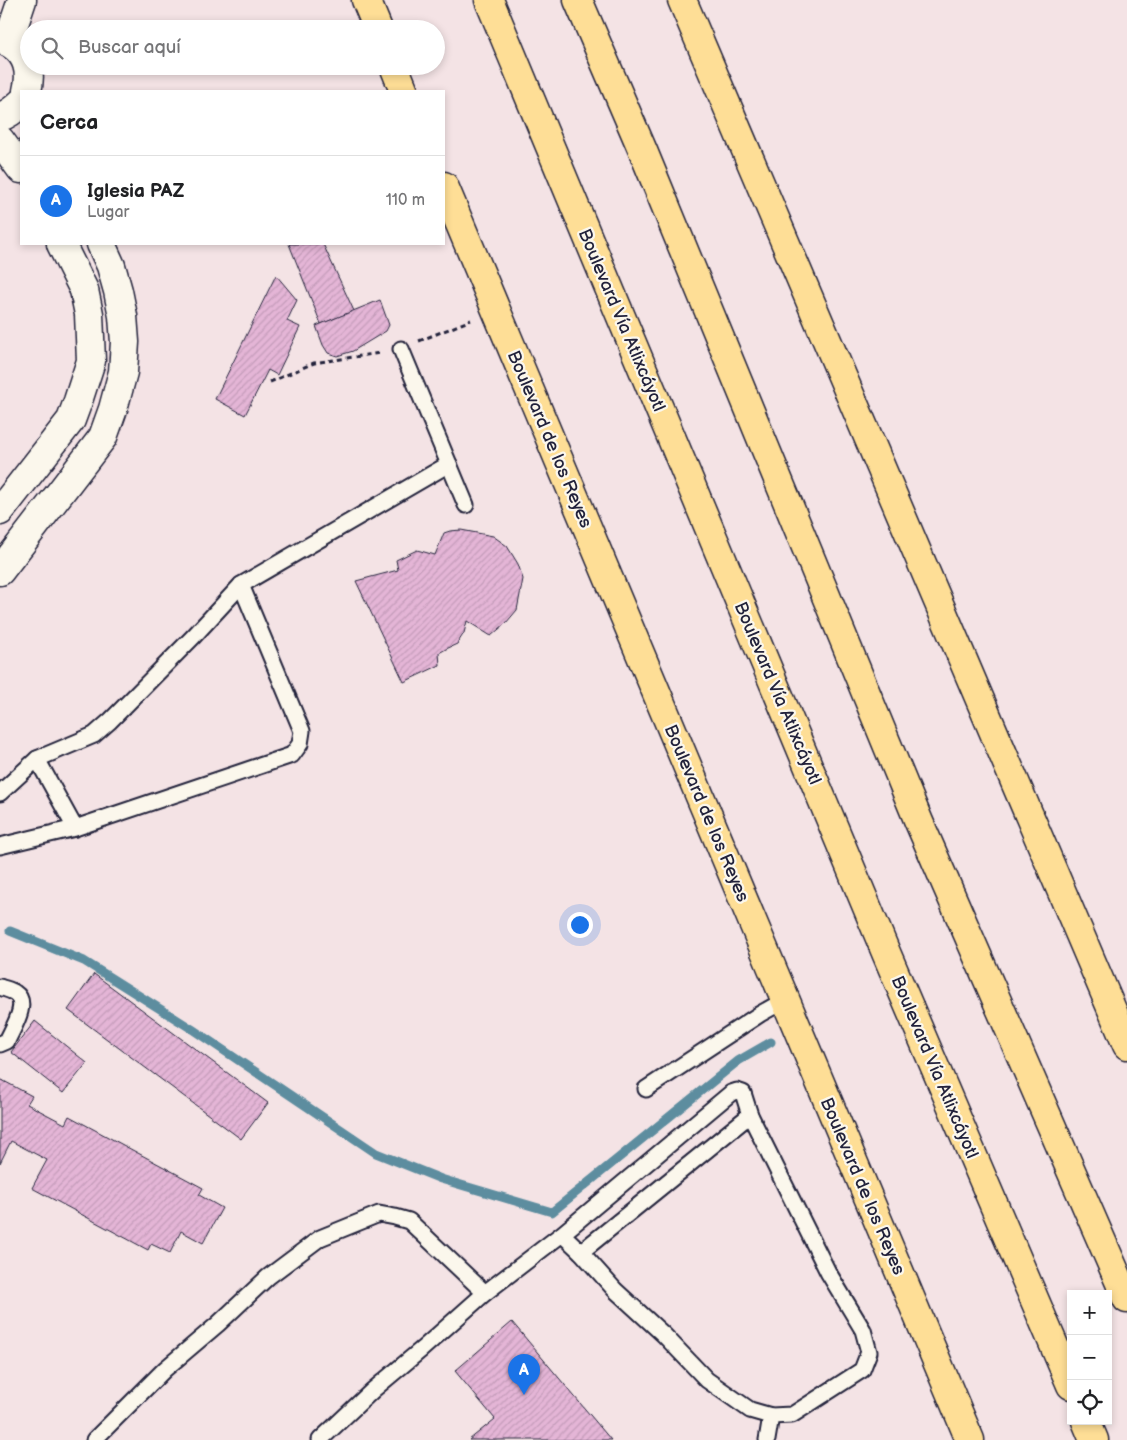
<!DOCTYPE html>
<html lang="es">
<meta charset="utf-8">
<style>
:root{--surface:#fff;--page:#f2f2f2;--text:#202124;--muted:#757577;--line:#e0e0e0;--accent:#1a73e8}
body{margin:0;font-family:"Balsamiq Sans",sans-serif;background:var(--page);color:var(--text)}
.controls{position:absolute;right:15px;bottom:15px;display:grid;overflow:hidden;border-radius:0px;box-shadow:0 2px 8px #0003}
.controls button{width:45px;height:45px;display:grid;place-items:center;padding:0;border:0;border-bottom:1px solid var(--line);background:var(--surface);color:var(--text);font:25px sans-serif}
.you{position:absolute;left:579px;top:924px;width:18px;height:18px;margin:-12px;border:4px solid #fff;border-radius:50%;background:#1a73e8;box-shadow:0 0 0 8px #1a73e833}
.badge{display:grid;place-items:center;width:32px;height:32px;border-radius:50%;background:var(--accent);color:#fff;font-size:16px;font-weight:700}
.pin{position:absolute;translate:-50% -41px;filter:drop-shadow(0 1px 2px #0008)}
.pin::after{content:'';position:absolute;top:26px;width:18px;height:15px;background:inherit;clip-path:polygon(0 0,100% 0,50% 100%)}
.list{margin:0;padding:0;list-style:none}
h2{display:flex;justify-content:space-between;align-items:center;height:65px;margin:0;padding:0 20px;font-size:21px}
h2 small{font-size:16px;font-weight:400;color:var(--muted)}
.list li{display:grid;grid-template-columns:32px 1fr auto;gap:15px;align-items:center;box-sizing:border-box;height:90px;padding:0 20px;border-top:1px solid var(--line)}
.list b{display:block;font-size:19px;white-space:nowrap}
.list p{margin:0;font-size:16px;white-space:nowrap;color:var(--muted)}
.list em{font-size:16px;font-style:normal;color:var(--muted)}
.icon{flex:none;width:28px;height:28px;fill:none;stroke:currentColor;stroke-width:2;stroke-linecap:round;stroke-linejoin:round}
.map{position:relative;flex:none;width:1127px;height:1440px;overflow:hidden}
.search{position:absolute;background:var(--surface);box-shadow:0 2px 8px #0003;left:20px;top:20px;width:425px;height:55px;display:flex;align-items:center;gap:12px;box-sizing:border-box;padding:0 18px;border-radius:28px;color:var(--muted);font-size:19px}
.panel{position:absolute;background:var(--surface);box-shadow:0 2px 8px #0003;left:20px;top:90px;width:425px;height:155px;border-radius:0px}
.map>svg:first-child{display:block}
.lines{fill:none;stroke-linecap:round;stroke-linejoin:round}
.stream{stroke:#5d8d9f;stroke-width:9}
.building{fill:url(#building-hatch);stroke:#22223b}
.lane-casing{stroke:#22223b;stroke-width:19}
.street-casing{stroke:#22223b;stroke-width:31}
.primary-casing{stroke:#22223b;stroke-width:31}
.highway-casing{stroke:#22223b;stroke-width:31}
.path{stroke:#22223b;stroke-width:3;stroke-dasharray:5 4;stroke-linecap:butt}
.lane{stroke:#fbf7ec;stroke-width:15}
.street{stroke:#fbf7ec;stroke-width:28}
.primary{stroke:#fede96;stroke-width:28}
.highway{stroke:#fede96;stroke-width:28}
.labels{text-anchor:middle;stroke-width:4.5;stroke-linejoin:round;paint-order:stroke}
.street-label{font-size:18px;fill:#22223b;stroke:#fbf7ec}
</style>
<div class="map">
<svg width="1127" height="1440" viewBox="0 0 1127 1440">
<defs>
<pattern id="building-hatch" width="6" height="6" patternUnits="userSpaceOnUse" patternTransform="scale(1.25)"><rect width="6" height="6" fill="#e4b5d6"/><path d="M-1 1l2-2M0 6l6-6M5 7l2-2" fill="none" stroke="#c39bb9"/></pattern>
</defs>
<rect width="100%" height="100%" fill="#f4e3e5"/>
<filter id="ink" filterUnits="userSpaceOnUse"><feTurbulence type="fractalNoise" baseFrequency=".02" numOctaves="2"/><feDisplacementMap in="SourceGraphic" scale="10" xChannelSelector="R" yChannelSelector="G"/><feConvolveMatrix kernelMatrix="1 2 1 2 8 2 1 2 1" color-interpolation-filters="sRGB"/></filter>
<g filter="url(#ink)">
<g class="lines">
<polyline class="stream" points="10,931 84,961 192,1029 376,1153 441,1179 552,1212 738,1061 771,1042"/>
</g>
<g class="building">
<polygon points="289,244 323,244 354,311 321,324"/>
<polygon points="276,275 297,300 287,321 300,327 277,375 268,370 245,415 215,399"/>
<polygon points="380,300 389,325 386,331 353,351 337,356 328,353 323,345 316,326"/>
<polygon points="461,530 493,536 507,546 518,564 523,579 517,610 506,623 491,636 467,621 464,633 457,644 446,649 439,653 440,665 404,682 356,581 398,570 396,560 417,550 435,555 444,533 450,531"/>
<polygon points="94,974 268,1103 241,1139 68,1010"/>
<polygon points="35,1021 87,1063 63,1093 11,1052"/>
<polygon points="0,1079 32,1096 27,1104 65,1124 69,1116 203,1188 199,1195 222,1208 203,1243 181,1231 170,1253 151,1244 148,1250 32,1188 47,1160 11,1141 0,1163"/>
<polygon points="512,1322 611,1440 469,1440 495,1419 455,1371"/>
</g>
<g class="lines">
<g class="lane-casing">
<g id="lane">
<polyline points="401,349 466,505"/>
<polyline points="37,759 75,828 292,755 300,744 302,731 241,585"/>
<polyline points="0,793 37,759 94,735 110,721 193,637 241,585 449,464"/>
<polyline points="0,846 75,828"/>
<path d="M0 987C5 989 11 990 15 993 30 1003 12 1029 7 1041L0 1044"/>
<polyline points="646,1089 760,1014 785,1000"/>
<polyline points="581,1252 750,1115"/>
<polyline points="485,1293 562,1234 731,1093 737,1091 743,1093 750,1115 828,1272 863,1330 869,1352 862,1370 792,1415 771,1416 750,1410 707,1380 664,1335 615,1290 581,1252 562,1234"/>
<polyline points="94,1440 165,1369 218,1324 268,1277 320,1238 379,1214 395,1217 409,1221 485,1293 422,1349 373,1390 320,1440"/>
<polyline points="767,1440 771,1416"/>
</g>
</g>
<g class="street-casing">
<g id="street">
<path d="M0 39C24 47 33 67 27 91"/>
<polyline points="8,42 22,0"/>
<path d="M0 117C9 114 15 109 21 103"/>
<polyline points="0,140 21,169"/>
<polyline points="0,511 71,420 78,401 91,361 89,314 84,290 61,244"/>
<polyline points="0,571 103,437 113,409 123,372 125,342 123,316 118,291 111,266 101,244"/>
</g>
</g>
<g class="primary-casing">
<g id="primary">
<polyline points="366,0 378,29"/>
<polyline points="682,0 1127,1045"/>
<polyline points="394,66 404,91"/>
<polyline points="444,186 970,1440"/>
</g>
</g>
<g class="highway-casing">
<g id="highway">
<polyline points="489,0 887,955 1071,1385"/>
<polyline points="578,0 643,151 919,822 1127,1299"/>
<polyline points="1086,1421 1094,1440"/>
</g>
</g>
<g class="path">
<polyline points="419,341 471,320"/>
<polyline points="270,382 314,363 380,353"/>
</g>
<use href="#lane" class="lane"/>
<use href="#street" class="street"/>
<use href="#primary" class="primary"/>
<use href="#highway" class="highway"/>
</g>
</g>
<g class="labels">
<g class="street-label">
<text transform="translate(622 320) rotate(67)" y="6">Boulevard Vía Atlixcáyotl</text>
<text transform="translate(550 439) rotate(67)" y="6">Boulevard de los Reyes</text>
<text transform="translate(778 693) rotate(67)" y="6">Boulevard Vía Atlixcáyotl</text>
<text transform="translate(707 813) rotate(67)" y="6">Boulevard de los Reyes</text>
<text transform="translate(935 1067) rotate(67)" y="6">Boulevard Vía Atlixcáyotl</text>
<text transform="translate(863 1186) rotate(67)" y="6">Boulevard de los Reyes</text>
</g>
</g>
</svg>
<div class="controls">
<button>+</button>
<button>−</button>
<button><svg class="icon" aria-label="locate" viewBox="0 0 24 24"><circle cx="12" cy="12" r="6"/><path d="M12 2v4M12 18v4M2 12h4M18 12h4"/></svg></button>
</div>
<div class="you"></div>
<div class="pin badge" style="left:524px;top:1395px">A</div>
<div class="search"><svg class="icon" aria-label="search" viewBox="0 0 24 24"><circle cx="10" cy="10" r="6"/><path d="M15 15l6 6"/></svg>Buscar aquí</div>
<section class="panel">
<h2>Cerca<small></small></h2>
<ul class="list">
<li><span class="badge">A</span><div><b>Iglesia PAZ</b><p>Lugar</p></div><em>110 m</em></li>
</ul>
</section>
</div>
